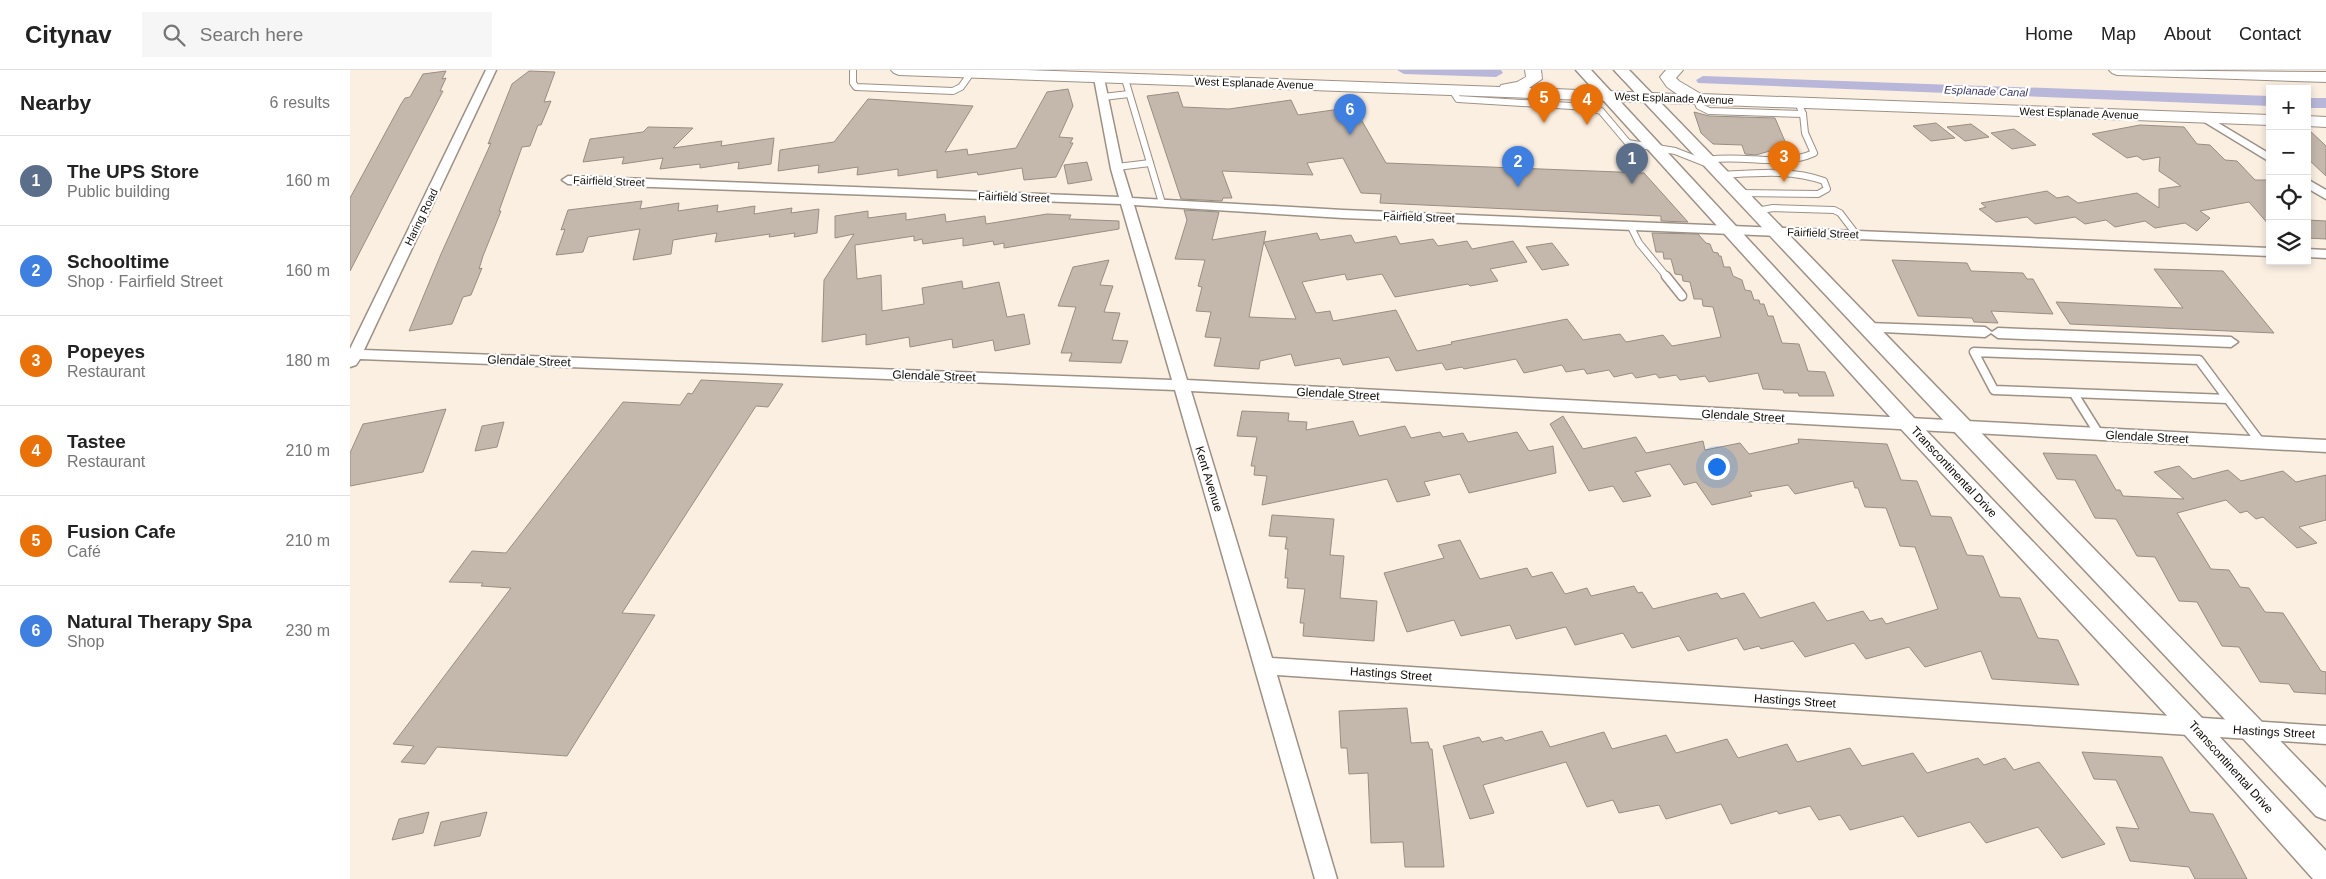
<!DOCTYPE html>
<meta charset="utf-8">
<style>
:root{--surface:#fff;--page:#f6f6f6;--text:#222;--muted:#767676;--line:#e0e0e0;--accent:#d93025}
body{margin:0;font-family:Helvetica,sans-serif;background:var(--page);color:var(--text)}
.controls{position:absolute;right:15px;top:15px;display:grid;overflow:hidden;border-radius:0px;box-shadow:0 2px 8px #0003}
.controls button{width:45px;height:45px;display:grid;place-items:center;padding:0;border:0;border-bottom:1px solid var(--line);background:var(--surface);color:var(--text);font:25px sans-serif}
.you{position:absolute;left:1366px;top:396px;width:18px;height:18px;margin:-12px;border:4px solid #fff;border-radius:50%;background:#1a73e8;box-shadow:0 0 0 8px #1a73e833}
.badge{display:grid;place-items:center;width:32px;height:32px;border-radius:50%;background:var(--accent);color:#fff;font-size:16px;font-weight:700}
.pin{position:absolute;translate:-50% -41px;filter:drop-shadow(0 1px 2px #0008)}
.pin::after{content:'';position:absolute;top:26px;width:18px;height:15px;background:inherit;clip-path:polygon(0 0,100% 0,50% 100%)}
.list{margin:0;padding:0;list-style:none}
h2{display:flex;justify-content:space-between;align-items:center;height:65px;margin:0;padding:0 20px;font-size:21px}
h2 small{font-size:16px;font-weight:400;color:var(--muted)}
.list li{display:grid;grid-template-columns:32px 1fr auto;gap:15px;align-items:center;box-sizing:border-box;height:90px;padding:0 20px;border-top:1px solid var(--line)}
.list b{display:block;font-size:19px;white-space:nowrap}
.list p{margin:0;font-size:16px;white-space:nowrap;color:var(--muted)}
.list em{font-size:16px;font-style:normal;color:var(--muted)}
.icon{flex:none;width:28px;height:28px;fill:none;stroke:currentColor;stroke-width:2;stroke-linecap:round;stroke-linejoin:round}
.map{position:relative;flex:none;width:1976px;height:809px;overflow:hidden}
header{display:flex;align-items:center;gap:30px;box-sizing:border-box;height:70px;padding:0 25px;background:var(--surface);border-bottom:1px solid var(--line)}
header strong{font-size:24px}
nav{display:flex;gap:28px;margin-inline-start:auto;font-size:18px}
.search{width:350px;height:45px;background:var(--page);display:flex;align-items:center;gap:12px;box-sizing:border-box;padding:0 18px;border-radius:0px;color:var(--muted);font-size:19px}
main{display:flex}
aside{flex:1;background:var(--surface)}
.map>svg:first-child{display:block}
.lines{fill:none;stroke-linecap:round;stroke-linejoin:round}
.canal{fill:#b8b7d9;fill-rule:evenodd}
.building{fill:#c4b8ac;stroke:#998e83}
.service-far1-casing{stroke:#9d9186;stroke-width:8}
.service-casing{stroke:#9d9186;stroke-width:11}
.minor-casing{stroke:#9d9186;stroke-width:3}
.tertiary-casing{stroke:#9d9186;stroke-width:3}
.secondary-casing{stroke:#9d9186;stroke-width:2}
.service-far1{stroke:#fff;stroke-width:6}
.service{stroke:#fff;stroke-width:8}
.minor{fill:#fff;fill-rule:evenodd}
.tertiary{fill:#fff;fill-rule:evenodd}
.secondary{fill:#fff;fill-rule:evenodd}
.labels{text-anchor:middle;stroke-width:4.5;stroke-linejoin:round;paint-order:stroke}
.far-street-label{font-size:11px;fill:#100c08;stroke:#fff}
.far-water-label{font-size:11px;font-style:italic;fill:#3d3866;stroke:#fff}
.street-label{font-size:12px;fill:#100c08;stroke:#fff}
</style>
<header>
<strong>Citynav</strong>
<div class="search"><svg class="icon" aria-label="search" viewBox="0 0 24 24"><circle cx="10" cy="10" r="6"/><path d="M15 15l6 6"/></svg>Search here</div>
<nav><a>Home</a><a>Map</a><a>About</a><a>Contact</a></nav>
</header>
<main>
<aside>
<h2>Nearby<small>6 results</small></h2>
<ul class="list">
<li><span class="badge" style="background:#5c6f8a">1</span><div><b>The UPS Store</b><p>Public building</p></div><em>160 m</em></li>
<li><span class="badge" style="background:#3f7fe0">2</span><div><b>Schooltime</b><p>Shop · Fairfield Street</p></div><em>160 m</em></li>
<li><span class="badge" style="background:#e8710a">3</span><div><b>Popeyes</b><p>Restaurant</p></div><em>180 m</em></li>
<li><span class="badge" style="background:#e8710a">4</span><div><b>Tastee</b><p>Restaurant</p></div><em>210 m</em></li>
<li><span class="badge" style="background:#e8710a">5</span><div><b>Fusion Cafe</b><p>Café</p></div><em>210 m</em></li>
<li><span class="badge" style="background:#3f7fe0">6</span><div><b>Natural Therapy Spa</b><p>Shop</p></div><em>230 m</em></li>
</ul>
</aside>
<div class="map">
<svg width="1976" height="809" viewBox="0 0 1976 809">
<rect width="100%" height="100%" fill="#fbefe2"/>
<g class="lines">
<g class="canal">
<polygon points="1047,0 1151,0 1153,3 1146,7 1054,4"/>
<polygon points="1353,6 1920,26 1920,36 1348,13 1346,10"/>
<rect x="1957" y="28" width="19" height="10"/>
</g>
</g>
<g class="building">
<polygon points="96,1 92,9 96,8 90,21 93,21 0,201 0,128 51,34 55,28 60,27 73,4"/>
<polygon points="179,1 205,2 194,32 201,31 191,55 188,55 180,76 172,77 149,141 151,141 133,186 129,199 132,198 121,225 113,227 102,254 59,261 91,184 141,73 138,74 162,14"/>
<polygon points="718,19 723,36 709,67 723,68 720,73 723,73 706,107 674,110 672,98 628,105 627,102 587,108 587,100 548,106 548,99 507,105 508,97 468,103 469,95 428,101 430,80 484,72 518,29 623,36 595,82 617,79 618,85 666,78 697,22"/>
<polygon points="828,22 833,37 879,39 941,30 948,45 1004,37 1036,93 1294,103 1338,152 1311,151 1311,146 1030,133 1031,124 1011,123 993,88 957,93 963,105 872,101 882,128 873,128 872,131 831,129 797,26"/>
<polygon points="1344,42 1359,46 1425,48 1437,76 1406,85 1395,84 1392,75 1363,74 1351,63"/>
<polygon points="1586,53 1605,68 1581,71 1563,56"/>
<polygon points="1621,54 1639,67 1615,71 1597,57"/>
<polygon points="1790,55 1834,57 1847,74 1860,75 1875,90 1887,91 1905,110 1920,110 1920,156 1899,132 1850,141 1860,148 1847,161 1835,153 1805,158 1795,151 1765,157 1756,150 1735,154 1725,147 1685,154 1677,147 1646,152 1629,139 1636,137 1631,133 1697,121 1707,128 1718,126 1728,133 1787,123 1809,138 1809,119 1831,116 1809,101 1810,87 1793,90 1787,86 1777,88 1742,64"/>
<polygon points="298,57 343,58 323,78 372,71 371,76 424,68 421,94 388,99 389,92 350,98 350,94 310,99 313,88 272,94 274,87 233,92 240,69 293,62"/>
<polygon points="1957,58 1976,76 1976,106 1957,88"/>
<polygon points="1664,59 1686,75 1662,79 1641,63"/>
<polygon points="737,92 742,110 718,114 714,95"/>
<polygon points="292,131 290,139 329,133 328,141 368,135 367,142 405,136 404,144 442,138 441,143 469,139 467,163 444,167 445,163 419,167 420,164 365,172 367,163 323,170 321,184 283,190 290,159 238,167 233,182 206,185 215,159 211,160 218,140"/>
<polygon points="834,140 869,142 862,170 916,161 899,247 946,249 914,172 967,163 970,170 1001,165 1005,173 1046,166 1050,174 1083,169 1088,176 1117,171 1122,179 1163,171 1177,192 1140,199 1148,211 1120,216 1118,214 1045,227 1032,204 997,210 995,204 952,212 966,243 980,241 983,251 1046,240 1067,281 1102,274 1101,272 1217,249 1233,270 1270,264 1276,272 1313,265 1322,276 1371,267 1363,237 1353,236 1352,229 1344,229 1340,212 1333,211 1332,205 1325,204 1321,189 1314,189 1313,182 1306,182 1302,163 1348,164 1356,173 1360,174 1363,182 1368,183 1369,186 1371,186 1374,197 1380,197 1383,206 1392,210 1395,220 1401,221 1404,230 1409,230 1410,234 1414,234 1418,246 1423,246 1432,273 1449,274 1458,301 1475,302 1484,326 1449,326 1448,323 1434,323 1433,320 1413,319 1408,303 1359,312 1355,306 1330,310 1326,305 1309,308 1306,304 1286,308 1282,303 1264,307 1259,300 1237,304 1234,299 1216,302 1212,295 1174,303 1166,289 1114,299 1112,297 1096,300 1092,293 1046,301 1039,287 993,295 990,288 945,296 941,284 910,291 909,299 864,296 871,268 855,267 861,242 846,241 852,217 848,216 855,190 825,189 837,150"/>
<polygon points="518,141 518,148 556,143 556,150 595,144 596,152 635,146 636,154 697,144 721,145 719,149 769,151 769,159 654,178 654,173 644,175 643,171 613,176 613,168 573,174 572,169 564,171 564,166 505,175 507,209 531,205 532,241 574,234 572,218 612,211 613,219 649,212 657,247 674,244 680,274 645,281 643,270 603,278 602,269 560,277 559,267 516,275 516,264 472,272 474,210 504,164 485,168 485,146"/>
<polygon points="1957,150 1976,151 1976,169 1957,168"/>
<polygon points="1202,173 1219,195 1192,200 1176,177"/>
<polygon points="759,190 750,215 763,216 754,242 770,243 762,270 778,271 771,293 719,291 722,283 711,283 726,237 708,236 723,197"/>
<polygon points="1542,190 1617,193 1621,201 1673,203 1677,209 1683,209 1703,244 1641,241 1648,253 1624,252 1622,248 1568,246"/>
<polygon points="1804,199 1873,201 1924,263 1720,254 1706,232 1833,238"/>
<polygon points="351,310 433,314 418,337 406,336 272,543 305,545 217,686 87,677 75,694 51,692 64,676 43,674 161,518 131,516 133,513 99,512 122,481 156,483 273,332 330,335 338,323 342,324"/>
<polygon points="96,339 73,402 0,416 0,383 13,354"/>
<polygon points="892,341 939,343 938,351 957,352 956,360 1003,351 1009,366 1055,356 1061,368 1090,362 1093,367 1113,363 1118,372 1167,362 1179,381 1203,376 1206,403 1119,423 1110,404 1074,412 1080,425 1047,432 1037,409 912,435 917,406 904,405 905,396 901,396 907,367 887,366"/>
<polygon points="1213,346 1233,379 1286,367 1296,383 1353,371 1355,380 1390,373 1399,384 1449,373 1448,369 1537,374 1551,410 1567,411 1581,446 1601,447 1617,485 1633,486 1650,527 1670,528 1688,568 1708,570 1729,615 1642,609 1631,581 1575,597 1559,577 1516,589 1504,573 1455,587 1443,571 1411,579 1409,576 1394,580 1387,568 1338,581 1329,566 1282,578 1273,563 1225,575 1216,557 1166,569 1160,555 1111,566 1104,550 1057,562 1034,503 1094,488 1088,475 1110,470 1130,509 1177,498 1182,507 1202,502 1215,524 1237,518 1241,526 1284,516 1288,523 1292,522 1303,539 1367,523 1371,529 1394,523 1410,548 1464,532 1477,551 1513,541 1520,551 1532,548 1536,554 1588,539 1565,477 1550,476 1536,438 1515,437 1508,418 1505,418 1503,411 1445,424 1438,415 1399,422 1402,426 1362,435 1346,412 1334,415 1320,394 1285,402 1301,426 1273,432 1263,416 1239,421 1200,354"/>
<polygon points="154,352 147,377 125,381 132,356"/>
<polygon points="1693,383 1746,385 1766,420 1770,420 1773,426 1834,429 1804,402 1829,396 1843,409 1878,400 1891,411 1933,401 1946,412 1976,405 1976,450 1949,457 1967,473 1947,478 1913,447 1906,449 1897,441 1890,443 1876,430 1827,443 1861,499 1879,500 1890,517 1899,518 1915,542 1933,543 1971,601 1976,602 1976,624 1944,622 1939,614 1910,612 1889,577 1872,576 1847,532 1829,531 1805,487 1787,486 1766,449 1745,448 1725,410 1707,409"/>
<polygon points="922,445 984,449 980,485 994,486 990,528 1027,531 1024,571 953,566 954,553 950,553 955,519 937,518 938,508 935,508 938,479 935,479 937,467 919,466"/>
<polygon points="1057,638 1061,673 1078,672 1080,679 1082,679 1094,797 1055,797 1053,772 1021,773 1018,703 999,704 997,678 991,678 989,641"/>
<polygon points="1192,661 1200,677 1254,662 1262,679 1316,665 1326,683 1377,669 1388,688 1437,674 1447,692 1500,678 1512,696 1563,683 1577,703 1628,688 1634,695 1655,688 1664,700 1689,692 1755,774 1712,788 1688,757 1636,773 1620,752 1568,767 1553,746 1500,760 1490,745 1469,750 1460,736 1429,744 1427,741 1381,754 1371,734 1316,749 1309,735 1269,743 1263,730 1237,737 1216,692 1133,715 1144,743 1120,749 1093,676 1129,667 1132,672 1152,667 1155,671"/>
<polygon points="1732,682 1812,687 1840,742 1863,744 1897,809 1845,809 1839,797 1780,791 1766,757 1789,759 1766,710 1744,709"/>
<polygon points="79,742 73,763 42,770 49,749"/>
<polygon points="137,742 130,766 84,776 91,752"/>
</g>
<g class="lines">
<g class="service-far1-casing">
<g id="service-far1">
<polyline points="503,0 503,13 506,17 603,21 611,17 621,3"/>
<polyline points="775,9 812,133"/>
<polyline points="1102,20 1108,29 1237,37 1251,41 1278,73 1325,81 1358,94"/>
<polyline points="753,27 779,24"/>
<polyline points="1347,29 1349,36 1359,41 1453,44"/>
<path d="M1358 90C1393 84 1431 98 1464 83L1455 63 1453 44 1448 33"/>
<polyline points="767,97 800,93"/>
<path d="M1372 105C1406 103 1442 99 1474 111L1477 119 1468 124 1389 123"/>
<polyline points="1406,141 1423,138 1484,140 1490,143 1506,164"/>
<polyline points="1280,155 1289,173 1317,207"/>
</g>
</g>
<g class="service-casing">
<g id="service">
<polyline points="1316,206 1332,226"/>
<polygon points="1624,282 1849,290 1878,329 1644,320"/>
<polyline points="1724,324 1749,364"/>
<polyline points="1878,329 1911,373"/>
</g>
</g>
<g class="minor-casing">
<g id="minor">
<polygon points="136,0 146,0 14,280 822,310 771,134 218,114 212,110 218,106 769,127 761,99 744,8 749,5 754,8 773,99 782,128 993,140 1920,178 1920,186 993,148 784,135 837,310 1976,370 1976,382 841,321 922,588 1976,656 1976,674 927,605 987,809 965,809 825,320 10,289 6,295 0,297 0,279"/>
<polygon points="1855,45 1920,84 1920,92 1851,50 1849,48 1851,46"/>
<polygon points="1957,109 1976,120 1976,129 1957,118"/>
<polygon points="1957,179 1976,180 1976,188 1957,187"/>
<polygon points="1517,253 1635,257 1642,262 1648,258 1881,267 1888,272 1881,277 1648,268 1641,263 1635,267 1512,261 1510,258"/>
</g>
</g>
<g class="tertiary-casing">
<g id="tertiary">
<polygon points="1226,0 1241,0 1566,350 1853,649 1976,781 1976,809 1963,809 1835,665 1552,360"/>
<polygon points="1264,0 1279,0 1976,718 1976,750 1966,746"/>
</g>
</g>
<g class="secondary-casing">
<g id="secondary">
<polygon points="541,0 676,0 1150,17 1151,15 1167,12 1176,7 1175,0 1191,0 1192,9 1179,18 1327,24 1317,17 1310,7 1316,0 1333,0 1326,8 1329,11 1351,24 1920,45 1920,55 549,5 544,3"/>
<polygon points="1759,0 1976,2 1976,12 1767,5 1762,3"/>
<polygon points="1957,46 1976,47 1976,57 1957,56"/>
</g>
</g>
<use href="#service-far1" class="service-far1"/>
<use href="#service" class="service"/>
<use href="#minor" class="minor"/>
<use href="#tertiary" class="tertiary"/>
<use href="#secondary" class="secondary"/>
</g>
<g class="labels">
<g class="far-street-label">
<text transform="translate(904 13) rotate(2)" y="4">West Esplanade Avenue</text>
<text transform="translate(1324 28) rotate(2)" y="4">West Esplanade Avenue</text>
<text transform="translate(1729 43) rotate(2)" y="4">West Esplanade Avenue</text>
<text transform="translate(259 111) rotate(2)" y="4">Fairfield Street</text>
<text transform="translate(664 127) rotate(2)" y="4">Fairfield Street</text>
<text transform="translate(71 147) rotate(-64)" y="4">Haring Road</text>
<text transform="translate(1069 147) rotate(2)" y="4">Fairfield Street</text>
<text transform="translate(1473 163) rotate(2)" y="4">Fairfield Street</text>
</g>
<g class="far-water-label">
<text transform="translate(1636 21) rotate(2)" y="4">Esplanade Canal</text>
</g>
<g class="street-label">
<text transform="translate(179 291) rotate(2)" y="4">Glendale Street</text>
<text transform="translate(584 306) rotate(2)" y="4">Glendale Street</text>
<text transform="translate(988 324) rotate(3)" y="4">Glendale Street</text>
<text transform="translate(1393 346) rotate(3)" y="4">Glendale Street</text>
<text transform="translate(1797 367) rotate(3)" y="4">Glendale Street</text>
<text transform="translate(1604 402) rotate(47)" y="4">Transcontinental Drive</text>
<text transform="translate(859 409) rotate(73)" y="4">Kent Avenue</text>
<text transform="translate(1041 604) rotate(4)" y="4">Hastings Street</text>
<text transform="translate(1445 631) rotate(4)" y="4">Hastings Street</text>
<text transform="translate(1924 662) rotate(3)" y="4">Hastings Street</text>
<text transform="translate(1881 697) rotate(48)" y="4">Transcontinental Drive</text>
</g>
</g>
</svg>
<div class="controls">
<button>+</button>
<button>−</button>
<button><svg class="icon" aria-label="locate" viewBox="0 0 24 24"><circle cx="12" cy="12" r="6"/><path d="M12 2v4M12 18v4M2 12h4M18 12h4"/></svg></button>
<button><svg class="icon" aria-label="layers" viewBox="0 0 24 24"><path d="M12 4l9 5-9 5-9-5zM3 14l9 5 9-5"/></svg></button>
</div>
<div class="you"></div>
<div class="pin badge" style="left:1282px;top:114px;background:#5c6f8a">1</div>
<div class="pin badge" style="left:1168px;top:117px;background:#3f7fe0">2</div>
<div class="pin badge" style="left:1434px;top:112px;background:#e8710a">3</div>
<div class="pin badge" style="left:1237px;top:55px;background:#e8710a">4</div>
<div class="pin badge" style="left:1194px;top:53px;background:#e8710a">5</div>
<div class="pin badge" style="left:1000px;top:65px;background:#3f7fe0">6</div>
</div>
</main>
